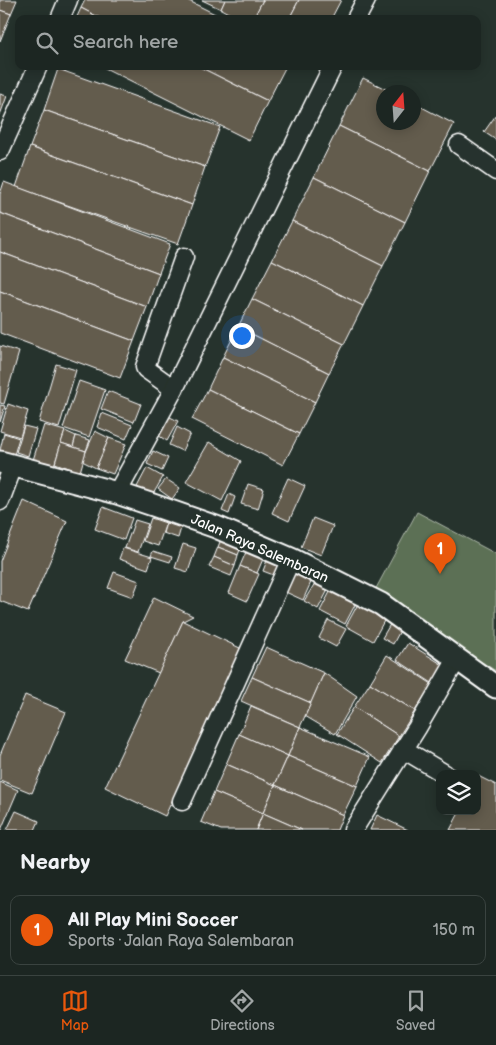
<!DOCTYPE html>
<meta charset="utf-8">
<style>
:root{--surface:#1c2622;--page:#29322f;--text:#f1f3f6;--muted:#a0a5a5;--line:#3a4340;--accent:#ea580c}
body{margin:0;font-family:"Balsamiq Sans",sans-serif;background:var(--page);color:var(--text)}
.controls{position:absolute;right:15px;bottom:15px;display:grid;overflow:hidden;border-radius:10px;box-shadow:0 2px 12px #0003}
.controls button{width:45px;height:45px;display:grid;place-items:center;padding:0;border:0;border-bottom:1px solid var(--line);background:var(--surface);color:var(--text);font:25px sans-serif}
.compass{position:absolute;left:376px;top:85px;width:45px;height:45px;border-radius:50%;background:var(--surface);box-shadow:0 2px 12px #0003;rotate:17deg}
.you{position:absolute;left:241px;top:335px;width:18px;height:18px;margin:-12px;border:4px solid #fff;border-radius:50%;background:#1a73e8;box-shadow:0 0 0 8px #1a73e833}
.badge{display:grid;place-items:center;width:32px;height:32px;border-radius:50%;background:var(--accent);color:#fff;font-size:16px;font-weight:700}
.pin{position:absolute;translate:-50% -41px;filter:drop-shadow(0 1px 2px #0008)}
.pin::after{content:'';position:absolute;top:26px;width:18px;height:15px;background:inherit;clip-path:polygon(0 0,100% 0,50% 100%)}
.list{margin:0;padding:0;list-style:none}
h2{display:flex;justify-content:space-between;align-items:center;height:65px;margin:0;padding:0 20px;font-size:21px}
h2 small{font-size:16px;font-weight:400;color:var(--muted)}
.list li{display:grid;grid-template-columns:32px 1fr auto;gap:15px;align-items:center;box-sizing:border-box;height:70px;margin:0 10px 10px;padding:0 10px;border:1px solid var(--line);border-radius:10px}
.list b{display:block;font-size:19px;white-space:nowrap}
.list p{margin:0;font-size:16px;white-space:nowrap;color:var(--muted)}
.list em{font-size:16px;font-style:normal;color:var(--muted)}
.icon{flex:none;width:28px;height:28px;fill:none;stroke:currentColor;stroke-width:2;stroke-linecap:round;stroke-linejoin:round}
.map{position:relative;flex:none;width:496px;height:830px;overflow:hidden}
.search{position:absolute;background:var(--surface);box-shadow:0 2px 12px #0003;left:15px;right:15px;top:15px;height:55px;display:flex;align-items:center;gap:12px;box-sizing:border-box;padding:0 18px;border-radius:10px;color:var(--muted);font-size:19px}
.sheet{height:145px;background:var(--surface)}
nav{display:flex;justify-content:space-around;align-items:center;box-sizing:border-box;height:70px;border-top:1px solid var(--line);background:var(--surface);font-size:14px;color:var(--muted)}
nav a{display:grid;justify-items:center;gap:2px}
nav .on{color:var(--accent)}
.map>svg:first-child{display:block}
.green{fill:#5c7054;stroke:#aeb8aa}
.building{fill:#645b4e;stroke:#fff}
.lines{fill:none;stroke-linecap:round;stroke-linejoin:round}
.minor-casing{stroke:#fff;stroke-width:21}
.major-casing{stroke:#fff;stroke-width:25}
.minor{stroke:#26332d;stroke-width:18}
.major{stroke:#26332d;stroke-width:21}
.labels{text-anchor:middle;stroke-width:5;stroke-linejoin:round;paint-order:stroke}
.street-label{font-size:14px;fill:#fff;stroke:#26332d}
</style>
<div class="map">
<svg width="496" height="830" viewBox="0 0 496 830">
<rect width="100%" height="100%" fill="#26332d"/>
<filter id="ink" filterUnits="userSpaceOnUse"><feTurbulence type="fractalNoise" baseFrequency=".02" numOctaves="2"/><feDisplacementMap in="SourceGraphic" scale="10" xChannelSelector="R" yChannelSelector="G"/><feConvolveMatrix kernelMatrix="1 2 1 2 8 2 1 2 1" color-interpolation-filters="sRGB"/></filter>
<g filter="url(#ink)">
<polygon class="green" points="417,512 496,554 496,671 373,594"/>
<g class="building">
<polygon points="0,0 17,0 11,14 0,10"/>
<polygon points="85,0 187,0 225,19 102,19 81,8"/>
<polygon points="202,0 225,0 221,9"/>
<polygon points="225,0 263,0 253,19 239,19 221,9"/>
<polygon points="263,0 299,0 289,19 253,19"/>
<polygon points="299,0 341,0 331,19 289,19"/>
<polygon points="81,8 102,19 76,19"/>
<polygon points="0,10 11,14 0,41"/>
<polygon points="101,66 198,66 268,101 249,140"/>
<polygon points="198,66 286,66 268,101"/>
<polygon points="58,69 220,127 205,167 44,110"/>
<polygon points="363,78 392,92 384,92 384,122 414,122 414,103 454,124 430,171 339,126"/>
<polygon points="0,94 7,96 0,115"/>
<polygon points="44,110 205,167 192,205 30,147"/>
<polygon points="496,115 496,140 484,132"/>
<polygon points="339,126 430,171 405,222 314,177"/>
<polygon points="30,147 192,205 178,244 16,187"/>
<polygon points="314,177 405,222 383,266 292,221"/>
<polygon points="4,182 170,244 159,273 0,213 0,194"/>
<polygon points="0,213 159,273 147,307 0,252"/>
<polygon points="292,221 383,266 363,306 272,260"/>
<polygon points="0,252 147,307 134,341 0,291"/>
<polygon points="272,260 363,306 344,344 252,299"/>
<polygon points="0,291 134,341 120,378 0,333"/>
<polygon points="252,299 344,344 329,373 238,327"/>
<polygon points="238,327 329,373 315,402 223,357"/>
<polygon points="0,346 19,352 4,404 0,403"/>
<polygon points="223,357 315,402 299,434 208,389"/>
<polygon points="56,364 76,370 59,428 39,422"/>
<polygon points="79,381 105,390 89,437 63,428"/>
<polygon points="208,389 299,434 283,465 192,419"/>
<polygon points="108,391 141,404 134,422 101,409"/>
<polygon points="8,404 28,411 20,437 0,431"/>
<polygon points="0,405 5,406 0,422"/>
<polygon points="102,413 132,425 126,439 97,427"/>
<polygon points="166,415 178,421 167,441 156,434"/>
<polygon points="44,425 65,431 54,466 33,460"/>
<polygon points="24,426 36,429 28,456 16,452"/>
<polygon points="177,427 190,434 182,451 169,445"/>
<polygon points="65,431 76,436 73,447 61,443"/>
<polygon points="95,431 109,438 96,468 82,461"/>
<polygon points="4,433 19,438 14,455 0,450"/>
<polygon points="76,436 90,440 86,451 73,447"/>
<polygon points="109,438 126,444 113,474 96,468"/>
<polygon points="209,442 241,461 222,501 186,482"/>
<polygon points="61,443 86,451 80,472 55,463"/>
<polygon points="153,451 168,458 162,471 147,464"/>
<polygon points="147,468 163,477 152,496 137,487"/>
<polygon points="288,478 305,486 289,521 272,513"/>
<polygon points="166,479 180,488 172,499 158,489"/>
<polygon points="248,484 264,489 258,509 241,504"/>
<polygon points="229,494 235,497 229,514 222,511"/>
<polygon points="24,501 67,521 28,612 0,601 0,561"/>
<polygon points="103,507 132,518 124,540 95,529"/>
<polygon points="151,518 166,523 158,546 143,541"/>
<polygon points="313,518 333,526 321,555 301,547"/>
<polygon points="135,520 148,524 138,552 125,548"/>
<polygon points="166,523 181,528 178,538 163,533"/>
<polygon points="223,534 243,542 238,555 218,547"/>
<polygon points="183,544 196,548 188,572 175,568"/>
<polygon points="249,545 266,552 257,573 240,566"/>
<polygon points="218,547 238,555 235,566 214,557"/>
<polygon points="123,548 152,557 148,569 119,559"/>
<polygon points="153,551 172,557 170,562 151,556"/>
<polygon points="269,555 283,561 276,576 263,571"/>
<polygon points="214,557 235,566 231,576 209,567"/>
<polygon points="240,566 259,574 247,601 229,593"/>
<polygon points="288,570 312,580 303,600 279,589"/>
<polygon points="114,572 139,581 133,597 108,588"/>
<polygon points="315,583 328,590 318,609 304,601"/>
<polygon points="331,590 356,603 345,624 320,611"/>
<polygon points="154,597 193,616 183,621 159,673 125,659"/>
<polygon points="358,604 385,619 373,641 346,626"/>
<polygon points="328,620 346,629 336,647 319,638"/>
<polygon points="183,621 242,649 165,816 105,787"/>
<polygon points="392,621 402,627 393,644 382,638"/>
<polygon points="408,643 443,665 432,683 397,660"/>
<polygon points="266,647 324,673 311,703 252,677"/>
<polygon points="387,655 432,684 415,711 370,683"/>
<polygon points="324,673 357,696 335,734 305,716"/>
<polygon points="252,677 311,703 300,727 241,701"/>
<polygon points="370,683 415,711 399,736 354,707"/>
<polygon points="25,695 66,712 32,793 0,780 0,755"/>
<polygon points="251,706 300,727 288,756 239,734"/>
<polygon points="354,707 399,736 382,763 337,734"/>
<polygon points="300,727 370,757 357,786 288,756"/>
<polygon points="239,734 288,756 275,785 226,764"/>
<polygon points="288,756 357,786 343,815 275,785"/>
<polygon points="226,764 275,785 263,813 214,792"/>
<polygon points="478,776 496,785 496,830 450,830 460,811 477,811 477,778"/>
<polygon points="0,782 18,790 1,830 0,830"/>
<polygon points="275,785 343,815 337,830 302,830 263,813"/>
<polygon points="214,792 263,813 256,830 221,830 201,822"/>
<polygon points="16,811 39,821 35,830 7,830"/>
<polygon points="263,813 302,830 256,830"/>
<polygon points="377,815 408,830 370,830"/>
</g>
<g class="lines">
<g class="minor-casing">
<g id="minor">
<polyline points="60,19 68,0"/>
<polyline points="356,19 366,0"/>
<polyline points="459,145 496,171"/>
<polyline points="0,151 38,66"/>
<polyline points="174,389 146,369 145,367 184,257"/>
<polyline points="117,493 174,389 333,66"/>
<polyline points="0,501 13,466"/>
<polyline points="403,749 445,774"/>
<polyline points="182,801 291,559"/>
<polyline points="353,830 417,728 457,659"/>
</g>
</g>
<g class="major-casing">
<polyline id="major" points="0,462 117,493 153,505 216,527 291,559 381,604 496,687"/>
</g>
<use href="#minor" class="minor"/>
<use href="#major" class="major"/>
</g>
</g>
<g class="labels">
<g class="street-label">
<text transform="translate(260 548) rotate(24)" y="5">Jalan Raya Salembaran</text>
</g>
</g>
</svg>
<div class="controls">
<button><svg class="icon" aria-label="layers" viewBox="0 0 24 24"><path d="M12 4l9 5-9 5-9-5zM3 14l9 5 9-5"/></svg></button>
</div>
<svg class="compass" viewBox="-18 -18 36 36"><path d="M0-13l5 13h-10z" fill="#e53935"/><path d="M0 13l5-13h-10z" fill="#a0a5a5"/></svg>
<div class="you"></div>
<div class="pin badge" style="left:440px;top:574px">1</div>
<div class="search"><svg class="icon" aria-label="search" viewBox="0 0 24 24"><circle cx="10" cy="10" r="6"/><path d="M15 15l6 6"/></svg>Search here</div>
</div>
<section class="sheet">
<h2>Nearby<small></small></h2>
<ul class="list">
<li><span class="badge">1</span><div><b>All Play Mini Soccer</b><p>Sports · Jalan Raya Salembaran</p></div><em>150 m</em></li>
</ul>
</section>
<nav>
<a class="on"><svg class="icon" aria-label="map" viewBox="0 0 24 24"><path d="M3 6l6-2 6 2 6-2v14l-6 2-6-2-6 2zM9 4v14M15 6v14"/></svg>Map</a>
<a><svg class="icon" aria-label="directions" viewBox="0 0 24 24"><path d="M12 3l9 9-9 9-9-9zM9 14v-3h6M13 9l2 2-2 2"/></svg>Directions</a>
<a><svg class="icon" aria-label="saved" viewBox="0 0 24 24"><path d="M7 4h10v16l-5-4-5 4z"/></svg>Saved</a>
</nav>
